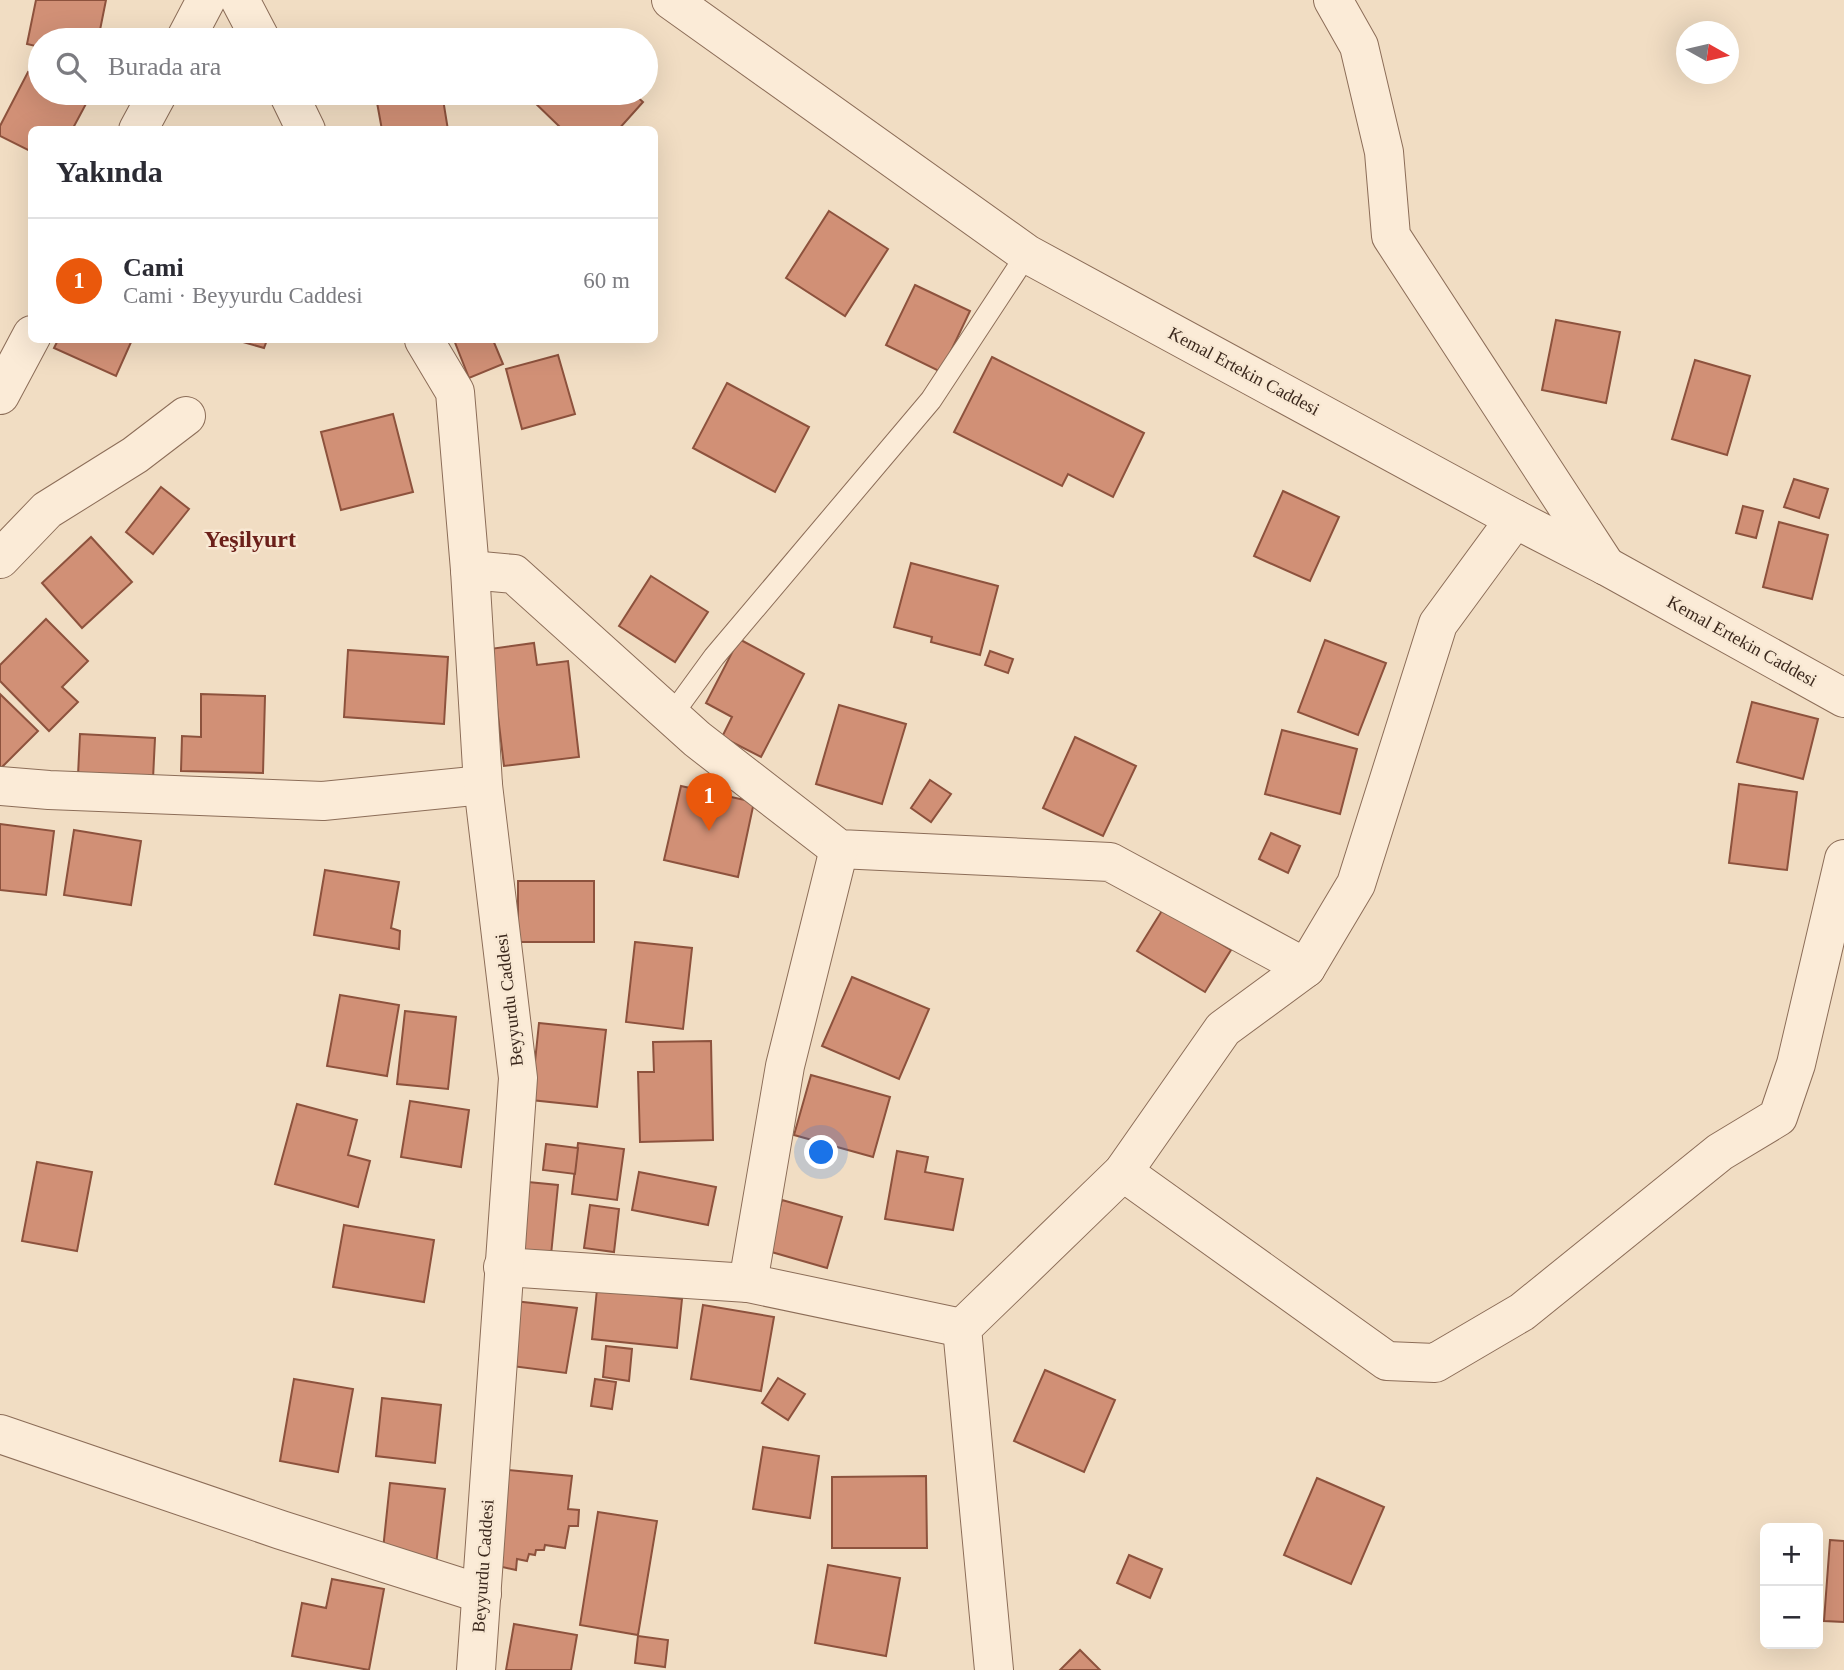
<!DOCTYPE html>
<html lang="tr">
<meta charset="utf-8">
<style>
:root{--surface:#fff;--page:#f2f2f3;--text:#2b2b33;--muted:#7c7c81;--line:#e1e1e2;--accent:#ea580c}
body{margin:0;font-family:Georgia,serif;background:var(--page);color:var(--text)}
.controls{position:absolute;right:21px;bottom:21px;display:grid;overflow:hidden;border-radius:10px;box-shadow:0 7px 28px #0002}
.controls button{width:63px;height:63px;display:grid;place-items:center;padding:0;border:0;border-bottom:2px solid var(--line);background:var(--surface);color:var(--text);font:35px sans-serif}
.compass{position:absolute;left:1676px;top:21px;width:63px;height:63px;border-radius:50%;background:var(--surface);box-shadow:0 7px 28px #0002;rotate:98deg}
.you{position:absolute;left:822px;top:1153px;width:24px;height:24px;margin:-18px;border:5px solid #fff;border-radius:50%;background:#1a73e8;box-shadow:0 0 0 10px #1a73e833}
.badge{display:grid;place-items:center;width:46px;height:46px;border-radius:50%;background:var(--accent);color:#fff;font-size:23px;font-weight:700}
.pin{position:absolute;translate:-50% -58px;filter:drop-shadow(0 2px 4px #0008)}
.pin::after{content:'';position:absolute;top:37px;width:24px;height:21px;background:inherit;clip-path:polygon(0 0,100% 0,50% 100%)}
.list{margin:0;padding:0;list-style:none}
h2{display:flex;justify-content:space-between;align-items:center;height:91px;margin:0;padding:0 28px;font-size:30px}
h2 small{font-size:23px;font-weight:400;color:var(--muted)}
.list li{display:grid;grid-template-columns:46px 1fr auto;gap:21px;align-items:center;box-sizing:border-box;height:126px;padding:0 28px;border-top:2px solid var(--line)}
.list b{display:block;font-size:26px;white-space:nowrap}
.list p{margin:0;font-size:23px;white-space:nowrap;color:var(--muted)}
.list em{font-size:23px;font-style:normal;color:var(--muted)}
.icon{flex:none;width:38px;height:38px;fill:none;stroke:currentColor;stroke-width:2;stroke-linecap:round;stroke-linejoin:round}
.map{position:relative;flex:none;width:1844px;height:1670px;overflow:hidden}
.search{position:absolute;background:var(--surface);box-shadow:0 7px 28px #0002;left:28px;top:28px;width:630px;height:77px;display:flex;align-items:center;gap:18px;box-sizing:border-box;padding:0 24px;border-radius:38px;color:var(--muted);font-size:26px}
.panel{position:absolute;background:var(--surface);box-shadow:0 7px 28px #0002;left:28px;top:126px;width:630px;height:217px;border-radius:10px}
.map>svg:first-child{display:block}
.building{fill:#d19076;stroke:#8d523d;stroke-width:2}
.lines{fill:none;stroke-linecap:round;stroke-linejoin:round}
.service-casing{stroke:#8c6d58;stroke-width:23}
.minor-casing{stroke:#8c6d58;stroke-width:40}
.tertiary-casing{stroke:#8c6d58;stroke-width:40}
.service{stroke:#fbebd7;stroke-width:21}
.minor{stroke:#fbebd7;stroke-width:38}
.tertiary{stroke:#fbebd7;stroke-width:38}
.labels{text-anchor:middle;stroke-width:5;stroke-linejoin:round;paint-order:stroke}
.street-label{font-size:18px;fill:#3b281d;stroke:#f8e8d3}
.district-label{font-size:24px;font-weight:bold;fill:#6b201a;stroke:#f8e8d3}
</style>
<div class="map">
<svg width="1844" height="1670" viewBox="0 0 1844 1670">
<rect width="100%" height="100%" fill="#f1ddc3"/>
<g class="building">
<polygon points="36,0 106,0 98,40 40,40 40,47 27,44"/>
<polygon points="28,72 40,78 40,93 69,93 87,102 72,130 32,130 32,152 0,136 0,126"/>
<polygon points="400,93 442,93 448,130 382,130 376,97"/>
<polygon points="537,93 633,93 643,102 618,130 563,130 531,99"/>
<polygon points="829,211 888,249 845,316 786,278"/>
<polygon points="915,285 970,311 941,372 886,345"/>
<polygon points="1556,320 1620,332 1606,403 1542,390"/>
<polygon points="58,340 132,340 116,376 54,348"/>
<polygon points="236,340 267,340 264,348"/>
<polygon points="454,340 493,340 503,364 469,378"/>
<polygon points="558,355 575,414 522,429 506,369"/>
<polygon points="992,357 1144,433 1113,497 1068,474 1062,486 954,432"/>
<polygon points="1695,360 1750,376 1727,455 1672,439"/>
<polygon points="727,383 809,427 775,492 693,448"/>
<polygon points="393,414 413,492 341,510 321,432"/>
<polygon points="1794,479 1828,489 1819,518 1784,507"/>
<polygon points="161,487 189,509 153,554 126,532"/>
<polygon points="1283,491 1339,517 1310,581 1254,556"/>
<polygon points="1743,506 1763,511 1756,538 1736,533"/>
<polygon points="1779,522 1828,535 1812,599 1763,587"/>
<polygon points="91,537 132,582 82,628 42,583"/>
<polygon points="911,563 998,586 980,655 931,642 932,637 894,627"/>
<polygon points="651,576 708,612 675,662 619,626"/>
<polygon points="46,619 88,661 62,687 78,702 49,731 0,681 0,665"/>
<polygon points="739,639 804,674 761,757 722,737 732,717 706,703"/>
<polygon points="1325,640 1386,663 1358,735 1298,712"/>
<polygon points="534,643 537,665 568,661 579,757 504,766 490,649"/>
<polygon points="348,650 448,657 444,724 344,717"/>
<polygon points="990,651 1013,659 1008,673 985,665"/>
<polygon points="0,694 38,731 0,769"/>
<polygon points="201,694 265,696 263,773 181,771 182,736 201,737"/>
<polygon points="1752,702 1818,719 1803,779 1737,762"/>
<polygon points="839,705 906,724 882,804 816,784"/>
<polygon points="1282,730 1357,749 1340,814 1265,794"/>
<polygon points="80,734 155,738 153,779 78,775"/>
<polygon points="1075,737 1136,766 1103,836 1043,808"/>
<polygon points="930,780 951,794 931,822 911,808"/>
<polygon points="1739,784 1797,792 1787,870 1729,863"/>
<polygon points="681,786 754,802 738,877 664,860"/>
<polygon points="0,824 54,831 46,895 0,890"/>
<polygon points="74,830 141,841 131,905 64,895"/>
<polygon points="1271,833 1300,846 1288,873 1259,859"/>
<polygon points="325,870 399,882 391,928 400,931 399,949 314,935"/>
<rect x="518" y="881" width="76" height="61"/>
<polygon points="1163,909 1231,950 1205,992 1137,951"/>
<polygon points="635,942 692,948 683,1029 626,1022"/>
<polygon points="852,977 929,1009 899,1079 822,1046"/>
<polygon points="340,995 399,1005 387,1076 327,1066"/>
<polygon points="405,1011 456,1017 448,1089 397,1084"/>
<polygon points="539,1023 606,1030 597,1107 531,1100"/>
<polygon points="711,1041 713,1140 640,1142 638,1072 654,1072 653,1042"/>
<polygon points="811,1075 890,1097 873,1157 794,1135"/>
<polygon points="410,1101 469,1110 461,1167 401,1157"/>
<polygon points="297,1104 357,1120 348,1155 370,1161 358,1207 275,1184"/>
<polygon points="578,1143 624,1149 617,1200 572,1194"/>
<polygon points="546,1144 578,1148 575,1174 543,1170"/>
<polygon points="897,1151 928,1157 925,1172 963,1179 953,1230 885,1219"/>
<polygon points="37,1162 92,1172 77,1251 22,1241"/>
<polygon points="639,1172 716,1187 708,1225 632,1210"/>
<polygon points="528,1182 558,1185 551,1255 522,1252"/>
<polygon points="782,1200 842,1217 827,1268 768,1251"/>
<polygon points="590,1205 619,1209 614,1252 584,1248"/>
<polygon points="344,1225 434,1240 424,1302 333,1287"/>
<polygon points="597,1289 682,1299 677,1348 592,1339"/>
<polygon points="514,1301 577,1308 566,1373 505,1365"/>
<polygon points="703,1305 774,1317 761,1391 691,1379"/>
<polygon points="606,1346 632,1349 629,1381 603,1377"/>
<polygon points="1045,1370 1115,1400 1084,1472 1014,1441"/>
<polygon points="778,1378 805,1394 788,1420 762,1403"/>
<polygon points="294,1379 353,1389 338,1472 280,1461"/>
<polygon points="595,1379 616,1382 612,1409 591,1406"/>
<polygon points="382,1398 441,1405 435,1463 376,1456"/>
<polygon points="763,1447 819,1456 810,1518 753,1509"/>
<polygon points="508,1470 572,1476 568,1509 579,1510 578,1526 569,1526 565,1548 545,1545 544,1550 536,1550 535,1555 529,1554 527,1561 517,1559 516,1570 498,1566"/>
<polygon points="926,1476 927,1548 832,1548 832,1477"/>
<polygon points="1317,1478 1384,1507 1351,1584 1284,1555"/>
<polygon points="390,1483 445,1489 436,1565 382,1559"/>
<polygon points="598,1512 657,1521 638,1635 580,1625"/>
<polygon points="1830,1540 1844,1541 1844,1622 1824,1621"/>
<polygon points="1129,1555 1162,1569 1150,1598 1117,1583"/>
<polygon points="828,1565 900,1578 886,1656 815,1643"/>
<polygon points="332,1579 384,1589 369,1670 292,1656 302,1603 326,1608"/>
<polygon points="514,1624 577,1635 571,1670 506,1670"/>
<polygon points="638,1636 668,1640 665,1667 635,1663"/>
<polygon points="1080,1650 1100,1670 1060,1670"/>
</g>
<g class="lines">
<g class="service-casing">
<polyline id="service" points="671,716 714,657 931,400 1027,254"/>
</g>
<g class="minor-casing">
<g id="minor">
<polyline points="1333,0 1359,46 1384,152 1391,236 1606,566"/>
<polyline points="0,559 47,510 135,455 186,416"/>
<polyline points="470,570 514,574 697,739 839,849 1110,862 1306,968"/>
<polyline points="0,786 49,790 323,801 483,785"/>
<polyline points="1123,1172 1387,1361 1435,1363 1522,1312 1720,1152 1778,1117 1796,1064 1844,859"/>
<polyline points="503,1267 748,1283 962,1328"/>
<polyline points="748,1283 785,1066 839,849"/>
<polyline points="0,1434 281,1530 482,1594"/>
<polyline points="994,1670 962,1328 1123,1172 1223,1029 1306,968 1356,884 1438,624 1515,519"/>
</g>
</g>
<g class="tertiary-casing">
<g id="tertiary">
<polyline points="240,0 261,40"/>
<polyline points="671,0 1027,254 1515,519 1606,566 1844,698"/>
<polyline points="185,40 206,0"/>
<polyline points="288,93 306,130"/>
<polyline points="138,130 158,93"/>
<polyline points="424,340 455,392 470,570 483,785 518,1078 476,1670"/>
<polyline points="0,395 32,335"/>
</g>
</g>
<use href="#service" class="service"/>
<use href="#minor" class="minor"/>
<use href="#tertiary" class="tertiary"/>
</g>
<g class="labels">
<g class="street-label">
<text transform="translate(1244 371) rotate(28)" y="6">Kemal Ertekin Caddesi</text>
<text transform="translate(1742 641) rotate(29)" y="6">Kemal Ertekin Caddesi</text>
<text transform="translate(509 1000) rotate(-97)" y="6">Beyyurdu Caddesi</text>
<text transform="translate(483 1566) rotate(-86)" y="6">Beyyurdu Caddesi</text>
</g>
<g class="district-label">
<text x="250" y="547">Yeşilyurt</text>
</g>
</g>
</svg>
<div class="controls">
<button>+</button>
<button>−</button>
</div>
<svg class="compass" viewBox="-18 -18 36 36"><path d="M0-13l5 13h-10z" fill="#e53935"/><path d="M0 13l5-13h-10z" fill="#7c7c81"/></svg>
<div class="you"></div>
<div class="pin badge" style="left:709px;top:831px">1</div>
<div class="search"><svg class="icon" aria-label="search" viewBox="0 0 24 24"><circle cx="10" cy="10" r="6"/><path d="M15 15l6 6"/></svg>Burada ara</div>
<section class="panel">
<h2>Yakında<small></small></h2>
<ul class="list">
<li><span class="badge">1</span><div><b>Cami</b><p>Cami · Beyyurdu Caddesi</p></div><em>60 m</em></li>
</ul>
</section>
</div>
